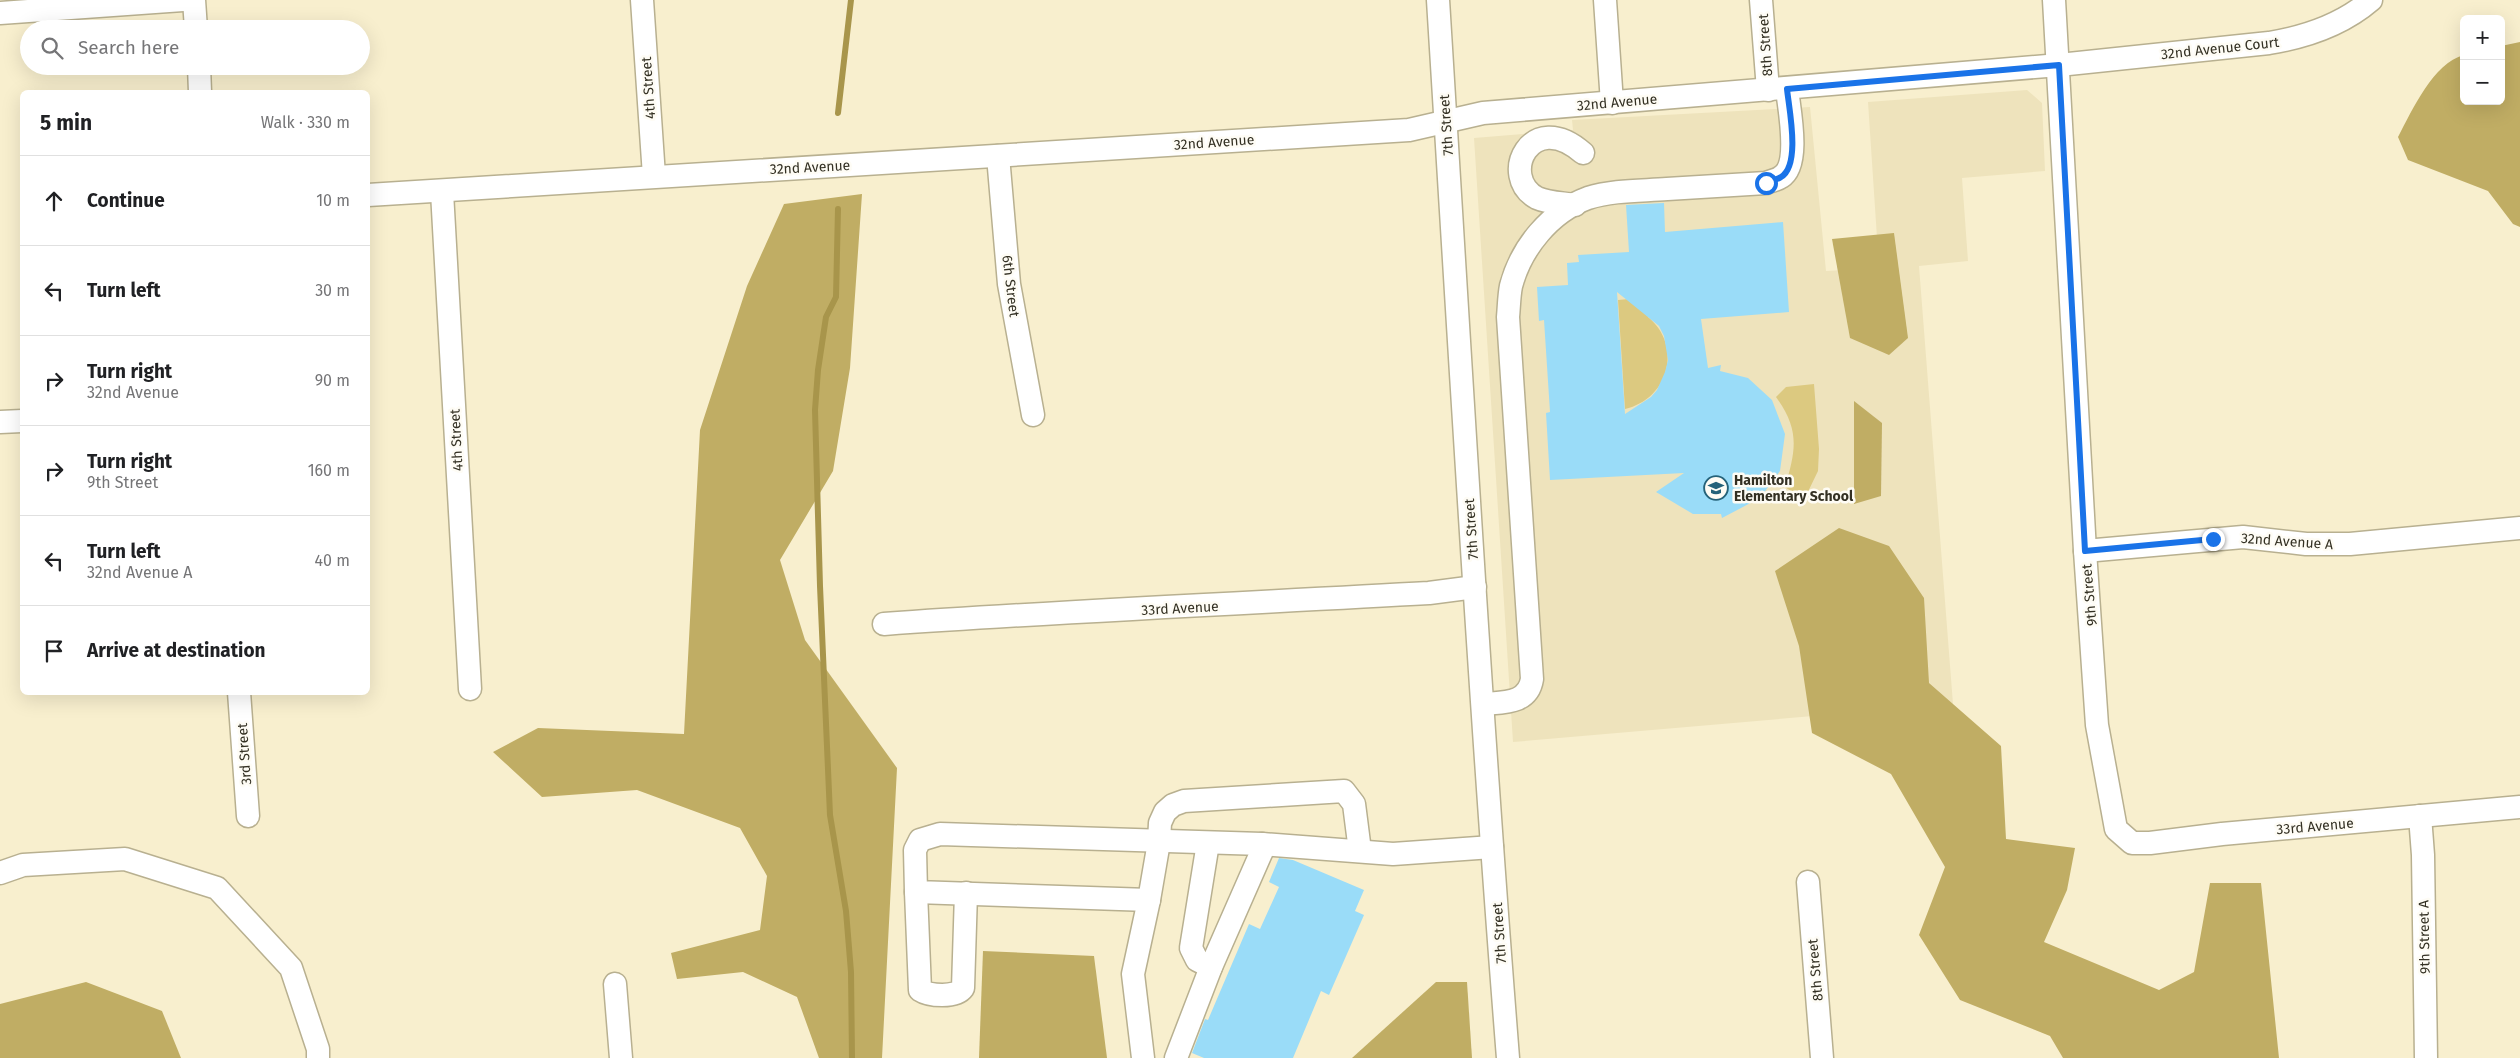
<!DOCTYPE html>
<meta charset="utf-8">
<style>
:root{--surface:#fff;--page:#f6f6f6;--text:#202124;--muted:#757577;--line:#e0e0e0}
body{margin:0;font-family:"Fira Sans",sans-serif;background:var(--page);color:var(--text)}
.controls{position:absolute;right:15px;top:15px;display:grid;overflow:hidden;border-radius:8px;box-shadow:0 5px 20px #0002}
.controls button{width:45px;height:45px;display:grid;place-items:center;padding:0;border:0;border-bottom:1px solid var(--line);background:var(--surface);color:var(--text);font:25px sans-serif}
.stop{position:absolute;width:15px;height:15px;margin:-11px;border:4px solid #1a73e8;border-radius:50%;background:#fff}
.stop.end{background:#1a73e8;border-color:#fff;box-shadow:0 1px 5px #0008}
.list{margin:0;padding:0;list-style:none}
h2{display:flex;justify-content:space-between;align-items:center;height:65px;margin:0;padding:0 20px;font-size:21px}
h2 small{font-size:16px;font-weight:400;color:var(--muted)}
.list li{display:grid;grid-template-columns:32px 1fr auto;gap:15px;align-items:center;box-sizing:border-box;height:90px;padding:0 20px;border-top:1px solid var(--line)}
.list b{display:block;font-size:19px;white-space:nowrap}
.list p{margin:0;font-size:16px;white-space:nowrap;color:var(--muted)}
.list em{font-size:16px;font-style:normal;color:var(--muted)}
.icon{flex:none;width:28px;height:28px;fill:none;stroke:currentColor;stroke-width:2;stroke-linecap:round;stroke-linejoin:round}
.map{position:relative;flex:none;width:2520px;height:1058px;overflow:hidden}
.search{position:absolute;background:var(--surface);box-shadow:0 5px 20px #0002;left:20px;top:20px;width:350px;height:55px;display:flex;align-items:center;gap:12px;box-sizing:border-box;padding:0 18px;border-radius:28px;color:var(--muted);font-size:19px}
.panel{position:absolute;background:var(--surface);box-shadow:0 5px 20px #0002;left:20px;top:90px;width:350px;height:605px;border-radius:8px}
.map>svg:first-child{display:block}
.built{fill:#eee3bc}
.green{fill:#dcc980}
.forest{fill:#c0ad64}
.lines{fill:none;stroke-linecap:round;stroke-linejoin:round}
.stream{stroke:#a8954b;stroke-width:6}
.building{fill:#9adcf8;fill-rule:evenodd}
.minor-casing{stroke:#b8b090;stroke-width:25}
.minor{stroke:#fff;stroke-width:22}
.route{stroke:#1a73e8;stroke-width:6}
.labels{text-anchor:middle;stroke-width:5;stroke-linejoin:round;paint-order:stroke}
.street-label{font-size:14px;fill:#333023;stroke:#fefcf5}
.poi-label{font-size:14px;font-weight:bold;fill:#333023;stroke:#fefcf5;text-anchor:start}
</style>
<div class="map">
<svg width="2520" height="1058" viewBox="0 0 2520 1058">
<rect width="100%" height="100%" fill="#f8efce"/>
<polygon class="built" points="2027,90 2042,103 2045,171 1962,178 1968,261 1919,266 1953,704 1513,742 1474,138 1573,130 1572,120 1810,107 1826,271 1879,268 1868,102"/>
<g class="green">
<path d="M1663 296 1648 317C1683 346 1669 399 1625 409L1618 300Z"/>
<path d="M1814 384 1819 449 1818 471 1804 500 1785 487C1796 450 1800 430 1776 397L1786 387Z"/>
</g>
<g class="forest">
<path d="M2520 42V227L2513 224 2488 191 2408 160 2398 137C2412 111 2433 63 2464 55V101H2501V46Z"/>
<polygon points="862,194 850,368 833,471 780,560 805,640 897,768 882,1058 819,1058 797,997 743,972 677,979 671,953 760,930 767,876 740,828 637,790 542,797 493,752 538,728 684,734 700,430 747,286 784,204"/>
<polygon points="1894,233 1908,338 1889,355 1850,338 1832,239"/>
<polygon points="1854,401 1882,423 1881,496 1854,504"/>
<polygon points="1839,528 1889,546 1924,598 1929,683 2001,746 2006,839 2075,848 2067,890 2044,942 2159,990 2194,972 2210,883 2261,883 2279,1058 2063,1058 2050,1036 1960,1000 1919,935 1945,867 1891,774 1812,733 1799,646 1775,571"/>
<polygon points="983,951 1094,956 1107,1058 979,1058"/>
<polygon points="86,982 162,1011 181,1058 0,1058 0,1004"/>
<polygon points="1436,982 1467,982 1472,1058 1352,1058"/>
</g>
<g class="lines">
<g class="stream">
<polyline points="838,113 851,0"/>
<polyline points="838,209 836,297 826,317 818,370 815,410 820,586 830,815 846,911 851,972 852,1058"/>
</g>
</g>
<g class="building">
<path d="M1664 203 1665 232 1783 222 1789 312 1701 319 1708 368 1721 365 1720 371 1748 378 1772 400 1785 434 1780 471 1760 498 1722 518 1721 514H1693L1656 492 1684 473 1550 480 1546 413 1550 412 1544 320 1539 321 1537 287 1568 285 1567 263 1579 262 1578 255 1629 252 1626 205ZM1617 292 1659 326 1664 336 1668 360 1665 372 1657 390 1651 397 1625 414Z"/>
<polygon points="1279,858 1293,860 1364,890 1355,911 1364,915 1329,995 1321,991 1293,1058 1204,1058 1192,1053 1205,1019 1208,1020 1249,924 1260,929 1279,887 1269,882"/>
</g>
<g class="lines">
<g class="minor-casing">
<g id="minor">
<polyline points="194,0 196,29"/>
<polyline points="642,0 654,176"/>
<path d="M1438 0C1460 353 1480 706 1508 1058"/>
<polyline points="1605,0 1612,103"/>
<polyline points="1761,0 1768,90"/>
<polyline points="2054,0 2085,551 2097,725 2116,829 2132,843 2150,843 2222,834 2520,807"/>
<polyline points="0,13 183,0"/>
<polyline points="199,66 200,92"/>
<polyline points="998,156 1009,284 1033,415"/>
<polyline points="442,192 470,689"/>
<path d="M368 195 1409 130 1483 113 2059 65 2269 43C2306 37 2342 25 2371 0"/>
<path d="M1575 205C1563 203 1548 203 1537 198 1498 177 1531 107 1583 153"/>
<polyline points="0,422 22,421"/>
<polyline points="2085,551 2243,537 2306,544 2350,544 2520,528"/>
<path d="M884 624C1066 611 1248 603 1429 593L1475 587"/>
<polyline points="239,692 248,816"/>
<path d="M1484 704C1504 702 1528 704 1532 679L1508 317C1509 307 1509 296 1511 286 1521 248 1550 212 1588 198 1613 190 1642 191 1667 189 1700 187 1733 185 1766 183 1770 181 1777 180 1781 177 1801 165 1789 109 1787 89"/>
<polyline points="2420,816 2423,855 2426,1058"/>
<polyline points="1208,843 1191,948 1197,960 1211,967"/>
<polyline points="0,873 23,865 125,859 217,888 291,968 318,1049 318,1058"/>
<polyline points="1808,882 1822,1058"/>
<path d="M916 892 920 990C929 996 956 998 963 988L966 893"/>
<polyline points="1149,900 916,892 915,850 920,840 940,834 1262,844 1393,854 1492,847"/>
<polyline points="615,984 621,1058"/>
<polyline points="1143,1058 1133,974 1149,900 1159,842 1160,823 1165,812 1173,805 1184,801 1344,791 1354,804 1360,851"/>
<polyline points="1176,1058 1211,967 1262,851 1262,844"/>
</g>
</g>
<use href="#minor" class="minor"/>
</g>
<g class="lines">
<path class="route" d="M1766 183C1770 181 1777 180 1781 177 1801 165 1789 109 1787 89L2059 65 2085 551 2213 539"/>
</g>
<defs>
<g id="school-ring" transform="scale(1.25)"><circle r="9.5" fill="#fefcf5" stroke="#256279" stroke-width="1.5"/><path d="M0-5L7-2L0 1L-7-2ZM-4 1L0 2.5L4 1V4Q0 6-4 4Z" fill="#256279"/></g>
</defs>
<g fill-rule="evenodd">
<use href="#school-ring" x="1716" y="488"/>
</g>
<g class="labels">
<g class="street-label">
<text transform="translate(1765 45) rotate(-94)" y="5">8th Street</text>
<text transform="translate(2220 48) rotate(-6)" y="5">32nd Avenue Court</text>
<text transform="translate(648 88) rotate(-94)" y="5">4th Street</text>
<text transform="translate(1617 102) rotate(-5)" y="5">32nd Avenue</text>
<text transform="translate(1446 125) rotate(-94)" y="5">7th Street</text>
<text transform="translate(1214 142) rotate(-4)" y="5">32nd Avenue</text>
<text transform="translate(810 167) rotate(-3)" y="5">32nd Avenue</text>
<text transform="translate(1011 286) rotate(83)" y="5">6th Street</text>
<text transform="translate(456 440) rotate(-93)" y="5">4th Street</text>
<text transform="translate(1471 529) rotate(-94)" y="5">7th Street</text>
<text transform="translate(2287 541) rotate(4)" y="5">32nd Avenue A</text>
<text transform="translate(2089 595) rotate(-95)" y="5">9th Street</text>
<text transform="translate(1180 608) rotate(-3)" y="5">33rd Avenue</text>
<text transform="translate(244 754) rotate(-94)" y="5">3rd Street</text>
<text transform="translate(2315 826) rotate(-5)" y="5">33rd Avenue</text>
<text transform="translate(1499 933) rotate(-94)" y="5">7th Street</text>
<text transform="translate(2424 937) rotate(-91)" y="5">9th Street A</text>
<text transform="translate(1815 970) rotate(-95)" y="5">8th Street</text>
</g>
<g class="poi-label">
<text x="1734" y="485">Hamilton<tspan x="1734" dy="16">Elementary School</tspan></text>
</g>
</g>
</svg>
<div class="controls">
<button>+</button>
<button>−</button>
</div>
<div class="stop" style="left:1766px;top:183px"></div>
<div class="stop end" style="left:2213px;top:539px"></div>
<div class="search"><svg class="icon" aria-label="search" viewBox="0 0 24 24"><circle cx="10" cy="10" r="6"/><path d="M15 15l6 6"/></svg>Search here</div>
<section class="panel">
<h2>5 min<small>Walk · 330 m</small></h2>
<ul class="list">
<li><svg class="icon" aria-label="ahead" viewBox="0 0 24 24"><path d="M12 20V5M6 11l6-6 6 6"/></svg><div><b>Continue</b></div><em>10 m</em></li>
<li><svg class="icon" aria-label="left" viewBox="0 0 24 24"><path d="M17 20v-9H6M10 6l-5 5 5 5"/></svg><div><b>Turn left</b></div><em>30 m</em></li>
<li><svg class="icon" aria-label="right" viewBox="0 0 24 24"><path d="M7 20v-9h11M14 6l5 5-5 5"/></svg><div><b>Turn right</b><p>32nd Avenue</p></div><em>90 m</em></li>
<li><svg class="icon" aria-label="right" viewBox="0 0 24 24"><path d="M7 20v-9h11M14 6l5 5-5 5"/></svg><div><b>Turn right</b><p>9th Street</p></div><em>160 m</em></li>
<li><svg class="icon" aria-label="left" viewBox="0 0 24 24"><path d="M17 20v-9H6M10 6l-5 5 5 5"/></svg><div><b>Turn left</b><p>32nd Avenue A</p></div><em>40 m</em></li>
<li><svg class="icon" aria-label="arrive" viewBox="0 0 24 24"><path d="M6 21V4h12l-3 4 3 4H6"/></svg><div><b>Arrive at destination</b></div></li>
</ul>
</section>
</div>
